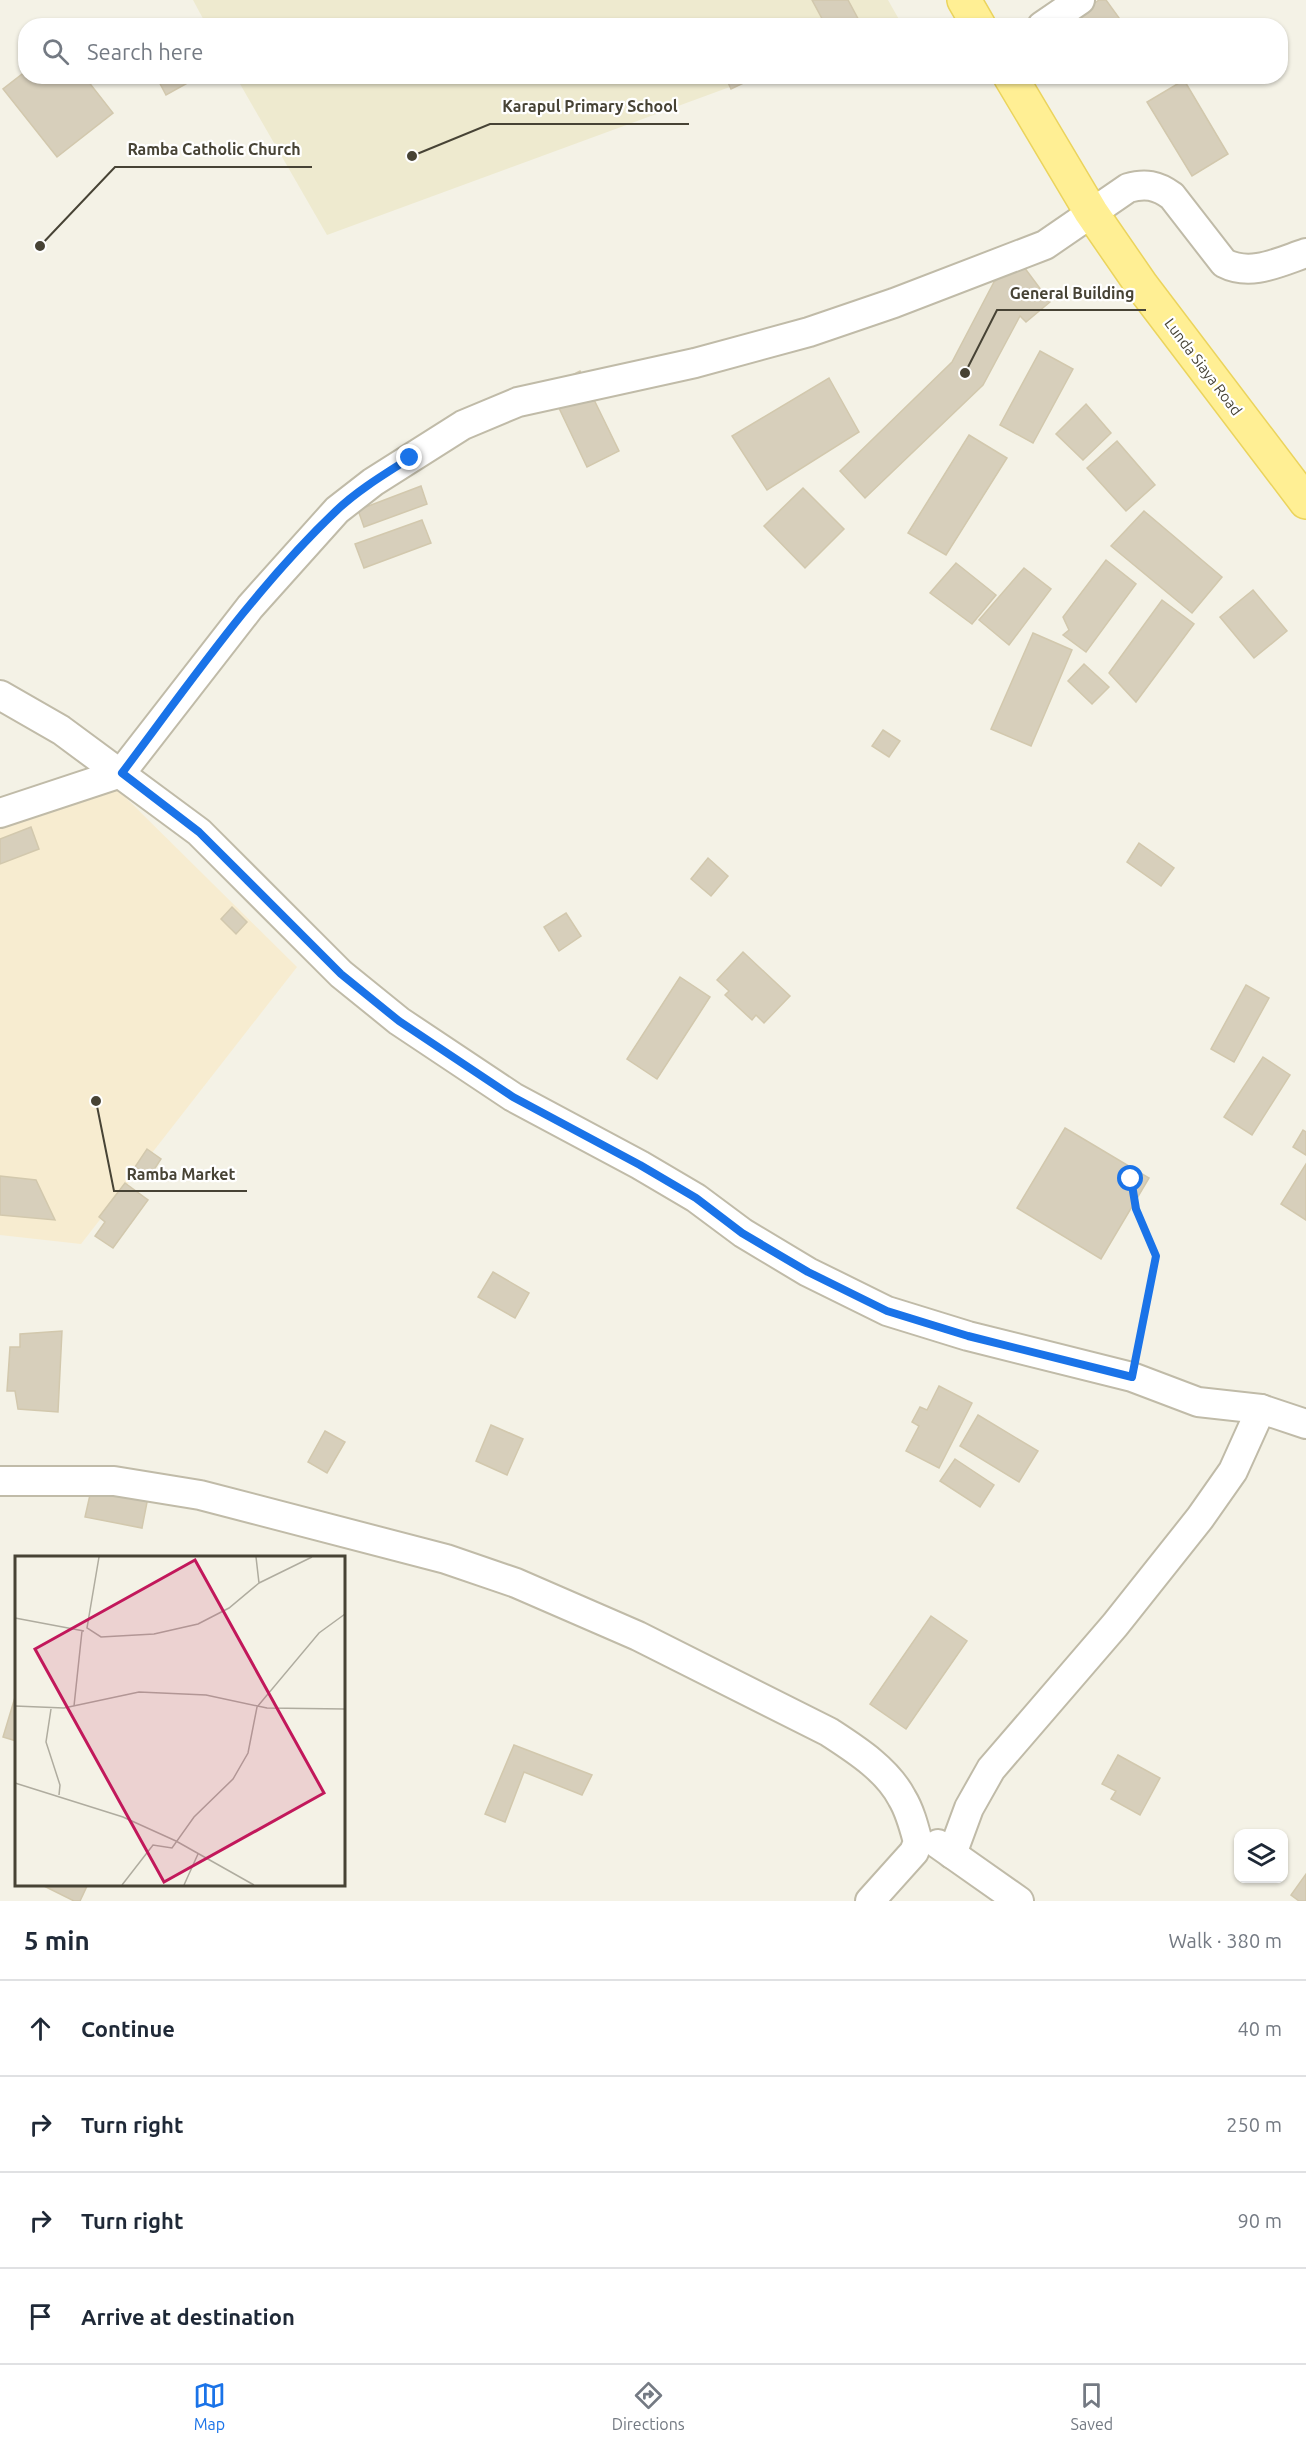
<!DOCTYPE html>
<meta charset="utf-8">
<style>
:root{--surface:#fff;--page:#f6f6f7;--text:#1f2937;--muted:#747a83;--line:#e0e1e3;--accent:#1a73e8}
body{margin:0;font-family:Ubuntu,sans-serif;background:var(--page);color:var(--text)}
.controls{position:absolute;right:18px;bottom:18px;display:grid;overflow:hidden;border-radius:12px;box-shadow:0 2px 4px #0004}
.controls button{width:54px;height:54px;display:grid;place-items:center;padding:0;border:0;border-bottom:2px solid var(--line);background:var(--surface);color:var(--text);font:30px sans-serif}
.stop{position:absolute;width:18px;height:18px;margin:-14px;border:4px solid #1a73e8;border-radius:50%;background:#fff}
.stop.end{background:#1a73e8;border-color:#fff;box-shadow:0 2px 6px #0008}
.list{margin:0;padding:0;list-style:none}
h2{display:flex;justify-content:space-between;align-items:center;height:78px;margin:0;padding:0 24px;font-size:26px}
h2 small{font-size:20px;font-weight:400;color:var(--muted)}
.list li{display:grid;grid-template-columns:39px 1fr auto;gap:18px;align-items:center;box-sizing:border-box;height:96px;padding:0 24px;border-top:2px solid var(--line)}
.list b{display:block;font-size:22px;white-space:nowrap}
.list em{font-size:20px;font-style:normal;color:var(--muted)}
.icon{flex:none;width:33px;height:33px;fill:none;stroke:currentColor;stroke-width:2;stroke-linecap:round;stroke-linejoin:round}
.map{position:relative;flex:none;width:1306px;height:1901px;overflow:hidden}
.search{position:absolute;background:var(--surface);box-shadow:0 2px 4px #0004;left:18px;right:18px;top:18px;height:66px;display:flex;align-items:center;gap:15px;box-sizing:border-box;padding:0 21px;border-radius:24px;color:var(--muted);font-size:22px}
.sheet{height:462px;background:var(--surface)}
nav{display:flex;justify-content:space-around;align-items:center;box-sizing:border-box;height:84px;border-top:2px solid var(--line);background:var(--surface);font-size:16px;color:var(--muted)}
nav a{display:grid;justify-items:center;gap:3px}
nav .on{color:var(--accent)}
.map>svg:first-child{display:block}
.commercial{fill:#f7ecd0}
.education{fill:#eeeacf}
.building{fill:#d7cfbb;stroke:#d2c8ad;stroke-width:1.5}
.lines{fill:none;stroke-linecap:round;stroke-linejoin:round}
.street-casing{stroke:#c0bba8;stroke-width:32}
.primary-casing{stroke:#ebd45d;stroke-width:36}
.path{stroke:#c3ba98;stroke-width:4;stroke-dasharray:3 3;stroke-linecap:butt}
.street{stroke:#fff;stroke-width:28}
.primary{stroke:#ffef94;stroke-width:33}
.route{stroke:#1a73e8;stroke-width:8}
.labels{text-anchor:middle;stroke-width:4.5;stroke-linejoin:round;paint-order:stroke}
.street-label{font-size:15px;fill:#474335;stroke:#fff}
.inset-road{fill:none;stroke:#afac9f;stroke-width:1.5}
.view{fill:#c2185b;fill-opacity:0.15;stroke:#c2185b;stroke-width:3}
.inset-edge{fill:none;stroke:#474335;stroke-width:3}
.leader{fill:none;stroke:#474335;stroke-width:2}
.callout-dot{fill:#474335;stroke:#fff;stroke-width:2}
.callout-label{font-size:16px;text-anchor:middle;font-weight:bold;fill:#474335;stroke:#fff;stroke-width:4.5;stroke-linejoin:round;paint-order:stroke}
</style>
<div class="map">
<svg width="1306" height="1901" viewBox="0 0 1306 1901">
<rect width="100%" height="100%" fill="#f4f2e6"/>
<polygon class="commercial" points="116,788 297,967 81,1244 0,1235 0,828"/>
<g class="education">
<polygon points="193,0 888,0 901,23 895,26 207,26"/>
<polygon points="236,77 757,77 327,235"/>
</g>
<g class="building">
<polygon points="812,0 848,0 862,26 826,26"/>
<polygon points="1099,0 1106,0 1122,22 1116,26 1078,26 1073,18"/>
<polygon points="26,71 26,76 84,76 113,113 57,157 3,89"/>
<polygon points="156,76 191,76 193,80 166,95"/>
<polygon points="725,76 758,76 731,89"/>
<polygon points="1184,80 1228,154 1192,176 1147,102"/>
<polygon points="1021,263 1050,302 1026,322 1020,316 983,385 865,498 840,471 952,362 994,282"/>
<polygon points="1040,351 1073,369 1033,443 1000,425"/>
<polygon points="580,371 619,451 587,467 549,387"/>
<polygon points="829,378 859,432 767,490 732,436"/>
<polygon points="1086,404 1111,433 1083,460 1056,434"/>
<polygon points="969,435 1007,458 946,555 908,533"/>
<polygon points="1117,441 1155,485 1126,511 1087,468"/>
<polygon points="421,486 427,504 364,527 358,510"/>
<polygon points="803,488 844,529 805,568 764,526"/>
<polygon points="1144,511 1222,577 1192,613 1111,546"/>
<polygon points="422,520 431,543 364,568 355,544"/>
<polygon points="1106,560 1136,584 1086,652 1063,635 1069,630 1063,617"/>
<polygon points="956,563 996,595 972,624 930,593"/>
<polygon points="1024,568 1051,589 1009,645 979,620"/>
<polygon points="1253,590 1287,631 1254,658 1220,617"/>
<polygon points="1162,600 1194,624 1136,702 1109,673"/>
<polygon points="1033,633 1072,650 1031,746 991,729"/>
<polygon points="1084,664 1109,687 1092,704 1068,681"/>
<polygon points="883,730 900,741 889,757 872,746"/>
<polygon points="31,827 39,849 0,864 0,839"/>
<polygon points="1139,843 1174,868 1161,886 1127,862"/>
<polygon points="708,858 728,876 711,896 691,879"/>
<polygon points="232,907 247,922 236,934 221,919"/>
<polygon points="566,913 581,936 559,951 544,927"/>
<polygon points="743,952 790,996 764,1023 756,1015 752,1020 725,995 729,991 717,980"/>
<polygon points="680,977 710,997 657,1079 627,1059"/>
<polygon points="1246,985 1269,998 1234,1062 1211,1049"/>
<polygon points="1263,1057 1290,1075 1252,1135 1224,1117"/>
<polygon points="1065,1128 1149,1178 1101,1259 1017,1208"/>
<polygon points="1303,1130 1306,1132 1306,1155 1293,1147"/>
<polygon points="147,1149 161,1159 150,1176 135,1167"/>
<polygon points="1306,1164 1306,1220 1281,1204"/>
<polygon points="0,1176 36,1180 55,1220 0,1215"/>
<polygon points="125,1183 148,1200 113,1248 95,1236 105,1222 99,1217"/>
<polygon points="493,1272 529,1293 515,1318 478,1297"/>
<polygon points="62,1331 58,1412 18,1409 15,1391 7,1391 10,1347 20,1347 20,1334"/>
<polygon points="939,1386 972,1403 939,1468 906,1451 919,1426 912,1422 920,1407 927,1410"/>
<polygon points="978,1415 1038,1451 1019,1482 960,1446"/>
<polygon points="491,1425 523,1439 507,1475 476,1461"/>
<polygon points="325,1431 345,1442 327,1473 308,1462"/>
<polygon points="955,1459 994,1485 980,1507 940,1481"/>
<polygon points="92,1486 148,1497 142,1528 85,1517"/>
<polygon points="931,1616 967,1641 906,1729 870,1704"/>
<polygon points="16,1694 16,1741 3,1737"/>
<polygon points="514,1745 592,1775 582,1795 524,1772 505,1822 485,1814"/>
<polygon points="1118,1755 1160,1778 1140,1815 1111,1799 1116,1791 1102,1784"/>
<polygon points="1306,1874 1306,1901 1299,1901 1291,1895"/>
<polygon points="40,1884 88,1884 80,1901 74,1901"/>
</g>
<g class="lines">
<g class="street-casing">
<g id="street">
<polyline points="1042,26 1080,0"/>
<polyline points="0,695 61,730 199,832 341,974 399,1021 513,1097 640,1165 696,1198 743,1233 808,1272 887,1311 968,1336 1132,1377 1198,1402 1261,1409 1306,1424"/>
<path d="M0 813 121 773 250 607 337 510 373 482 463 425 518 402 695 363 809 332 894 303 1045 245 1128 188C1145 183 1157 185 1172 196L1224 263C1251 277 1279 262 1306 253"/>
<path d="M0 1481H114L200 1495 446 1559 516 1583 638 1636 829 1732C855 1749 887 1769 902 1798 910 1811 914 1827 918 1842L914 1852 870 1901"/>
<polyline points="938,1844 1019,1901"/>
<polyline points="952,1854 969,1808 991,1769 1115,1625 1200,1518 1233,1471 1261,1409"/>
</g>
</g>
<g class="primary-casing">
<g id="primary">
<polyline points="964,0 979,26"/>
<polyline points="1010,76 1091,212 1142,286 1306,502"/>
</g>
</g>
<polyline class="path" points="1131,1179 1136,1209 1156,1256 1138,1347"/>
<use href="#street" class="street"/>
<use href="#primary" class="primary"/>
</g>
<g class="lines">
<path class="route" d="M410 458C385 474 358 490 336 511 255 588 189 684 122 773L199 832 341 974 399 1021 513 1097 640 1165 696 1198 742 1233 808 1272 887 1311 968 1336 1132 1377 1156 1256 1136 1209 1131 1179"/>
</g>
<g class="labels">
<g class="street-label">
<text transform="translate(1203 367) rotate(53)" y="5">Lunda Siaya Road</text>
</g>
</g>
<g transform="translate(15 1556)">
<rect width="330" height="330" fill="#f4f2e6"/>
<path class="inset-road" d="M84 1 72 72 86 81 139 78 183 68 214 52 244 27M241 1 244 27 297 1M0 62 69 75M0 150 49 152 124 136 191 139 252 152 330 153M59 150 67 75M36 153 31 186 45 229 44 239M0 227 108 261 161 285 239 329M107 329 138 289 157 292 179 261 218 223 233 197 242 151 304 77 330 58M169 329 183 298"/>
<path class="view" d="M180 4 309 237 149 326 20 93Z"/>
<rect width="330" height="330" class="inset-edge"/>
</g>
<path class="leader" d="M412 156L490 124H689M40 246L115 167H312M965 373L997 310H1146M96 1101L114 1191H247"/>
<g class="callout-dot">
<circle cx="412" cy="156" r="6"/>
<circle cx="40" cy="246" r="6"/>
<circle cx="965" cy="373" r="6"/>
<circle cx="96" cy="1101" r="6"/>
</g>
<g class="callout-label">
<text x="590" y="112">Karapul Primary School</text>
<text x="214" y="155">Ramba Catholic Church</text>
<text x="1072" y="299">General Building</text>
<text x="181" y="1180">Ramba Market</text>
</g>
</svg>
<div class="controls">
<button><svg class="icon" aria-label="layers" viewBox="0 0 24 24"><path d="M12 4l9 5-9 5-9-5zM3 14l9 5 9-5"/></svg></button>
</div>
<div class="stop" style="left:1131px;top:1179px"></div>
<div class="stop end" style="left:410px;top:458px"></div>
<div class="search"><svg class="icon" aria-label="search" viewBox="0 0 24 24"><circle cx="10" cy="10" r="6"/><path d="M15 15l6 6"/></svg>Search here</div>
</div>
<section class="sheet">
<h2>5 min<small>Walk · 380 m</small></h2>
<ul class="list">
<li><svg class="icon" aria-label="ahead" viewBox="0 0 24 24"><path d="M12 20V5M6 11l6-6 6 6"/></svg><div><b>Continue</b></div><em>40 m</em></li>
<li><svg class="icon" aria-label="right" viewBox="0 0 24 24"><path d="M7 20v-9h11M14 6l5 5-5 5"/></svg><div><b>Turn right</b></div><em>250 m</em></li>
<li><svg class="icon" aria-label="right" viewBox="0 0 24 24"><path d="M7 20v-9h11M14 6l5 5-5 5"/></svg><div><b>Turn right</b></div><em>90 m</em></li>
<li><svg class="icon" aria-label="arrive" viewBox="0 0 24 24"><path d="M6 21V4h12l-3 4 3 4H6"/></svg><div><b>Arrive at destination</b></div></li>
</ul>
</section>
<nav>
<a class="on"><svg class="icon" aria-label="map" viewBox="0 0 24 24"><path d="M3 6l6-2 6 2 6-2v14l-6 2-6-2-6 2zM9 4v14M15 6v14"/></svg>Map</a>
<a><svg class="icon" aria-label="directions" viewBox="0 0 24 24"><path d="M12 3l9 9-9 9-9-9zM9 14v-3h6M13 9l2 2-2 2"/></svg>Directions</a>
<a><svg class="icon" aria-label="saved" viewBox="0 0 24 24"><path d="M7 4h10v16l-5-4-5 4z"/></svg>Saved</a>
</nav>
